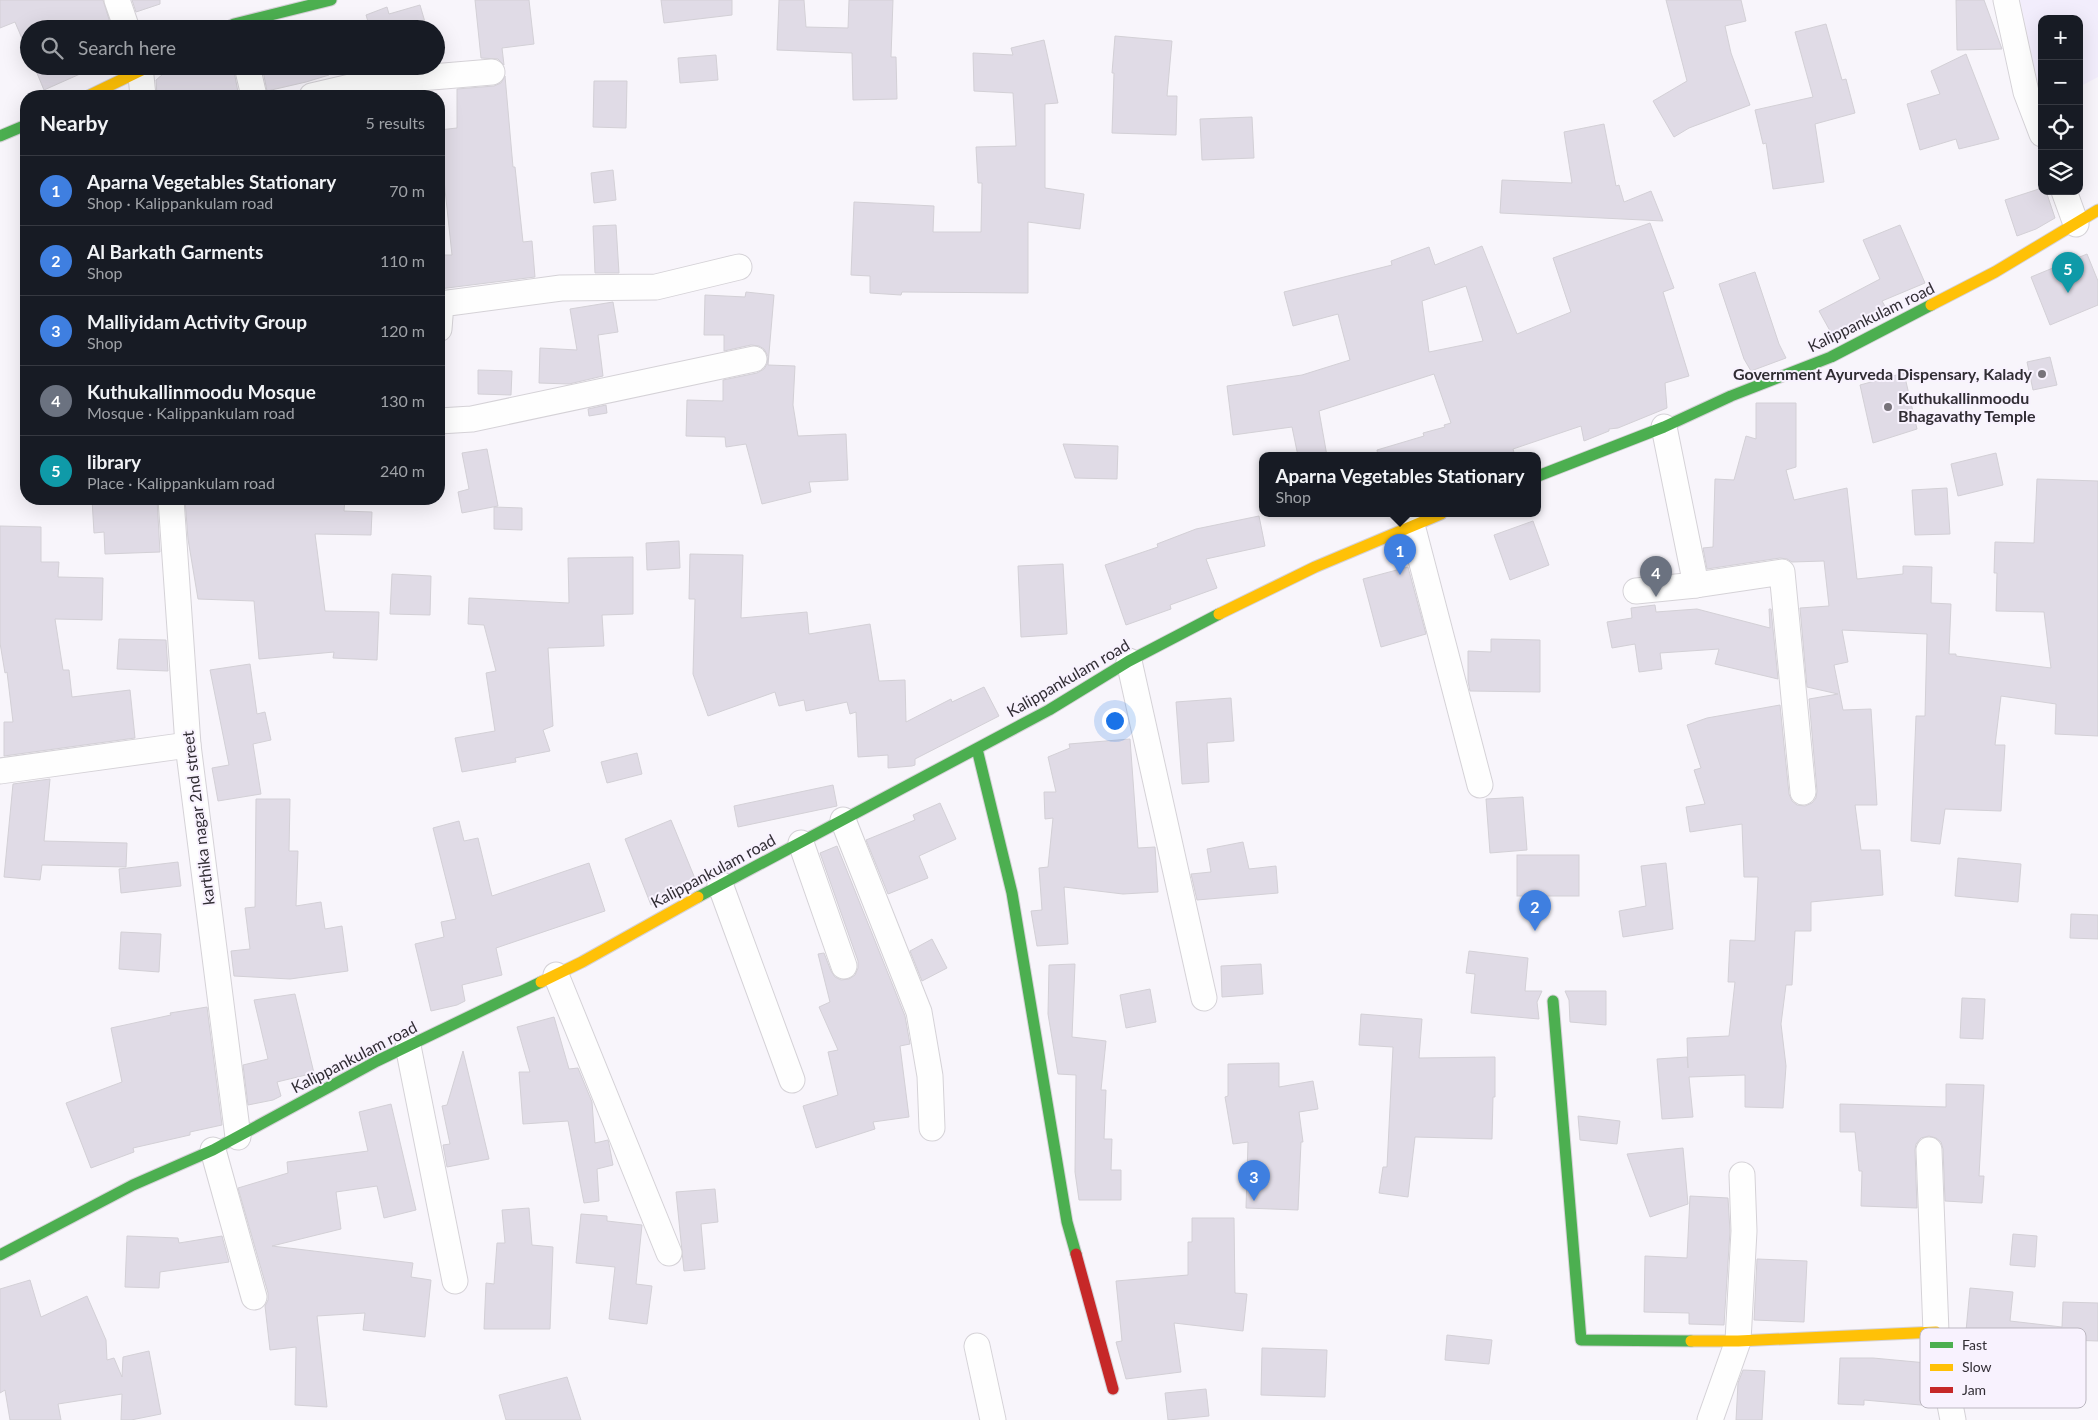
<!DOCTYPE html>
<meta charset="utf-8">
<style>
:root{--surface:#171b24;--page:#242831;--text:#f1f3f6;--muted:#9ea1a6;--line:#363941;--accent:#77737a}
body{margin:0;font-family:Lato,sans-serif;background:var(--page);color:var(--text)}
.controls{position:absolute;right:15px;top:15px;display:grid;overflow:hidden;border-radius:10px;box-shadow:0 5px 20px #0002}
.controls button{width:45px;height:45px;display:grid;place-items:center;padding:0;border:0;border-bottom:1px solid var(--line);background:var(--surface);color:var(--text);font:25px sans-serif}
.you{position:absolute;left:1114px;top:720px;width:18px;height:18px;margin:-12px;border:4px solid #fff;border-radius:50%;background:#1a73e8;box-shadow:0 0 0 8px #1a73e833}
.badge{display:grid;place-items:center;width:32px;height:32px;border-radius:50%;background:var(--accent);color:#fff;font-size:16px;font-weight:700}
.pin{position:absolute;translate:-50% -41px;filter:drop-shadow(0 1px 2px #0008)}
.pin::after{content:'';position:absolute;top:26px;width:18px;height:15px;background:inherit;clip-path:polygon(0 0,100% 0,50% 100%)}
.popup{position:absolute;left:1259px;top:452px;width:282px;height:65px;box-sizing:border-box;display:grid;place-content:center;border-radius:10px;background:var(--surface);filter:drop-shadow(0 1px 4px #0005);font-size:16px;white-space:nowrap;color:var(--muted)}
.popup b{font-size:19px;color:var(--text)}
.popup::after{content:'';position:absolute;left:50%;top:100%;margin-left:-10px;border:10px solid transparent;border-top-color:var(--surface)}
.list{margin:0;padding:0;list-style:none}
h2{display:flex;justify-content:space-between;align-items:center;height:65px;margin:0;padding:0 20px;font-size:21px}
h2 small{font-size:16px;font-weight:400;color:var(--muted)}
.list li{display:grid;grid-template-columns:32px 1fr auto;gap:15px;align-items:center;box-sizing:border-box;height:70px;padding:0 20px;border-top:1px solid var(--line)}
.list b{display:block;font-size:19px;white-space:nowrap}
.list p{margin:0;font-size:16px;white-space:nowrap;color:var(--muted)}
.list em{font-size:16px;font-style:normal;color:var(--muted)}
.icon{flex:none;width:28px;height:28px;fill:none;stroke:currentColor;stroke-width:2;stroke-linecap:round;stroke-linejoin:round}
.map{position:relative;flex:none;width:2098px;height:1420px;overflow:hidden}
.search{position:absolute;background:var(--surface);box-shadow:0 5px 20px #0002;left:20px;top:20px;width:425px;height:55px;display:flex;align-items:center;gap:12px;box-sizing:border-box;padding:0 18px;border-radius:28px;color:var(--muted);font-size:19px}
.panel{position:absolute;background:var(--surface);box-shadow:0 5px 20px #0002;left:20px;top:90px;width:425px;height:415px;border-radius:20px}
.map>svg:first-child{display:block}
.commercial{fill:#f2edfc}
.building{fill:#e0dbe6;stroke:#d3d0d6;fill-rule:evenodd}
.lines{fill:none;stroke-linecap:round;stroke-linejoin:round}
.street-casing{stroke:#d5d2d7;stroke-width:27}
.fast-casing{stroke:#d5d2d7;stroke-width:13}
.slow-casing{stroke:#d5d2d7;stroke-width:13}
.jam-casing{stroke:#d5d2d7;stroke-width:13}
.street{stroke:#fefefe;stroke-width:25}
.fast{stroke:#4caf50;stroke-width:11}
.slow{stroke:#ffc107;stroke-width:11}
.jam{stroke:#c62828;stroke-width:11}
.poi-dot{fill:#77737a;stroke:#f8f2fe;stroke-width:2}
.labels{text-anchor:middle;stroke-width:4;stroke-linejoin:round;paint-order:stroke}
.street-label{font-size:16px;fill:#312d34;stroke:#f8f2fe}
.poi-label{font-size:16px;font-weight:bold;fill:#312d34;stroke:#f8f2fe;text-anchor:end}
.key{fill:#f8f2fe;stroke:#bcb7c1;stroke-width:1}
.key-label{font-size:14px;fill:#312d34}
</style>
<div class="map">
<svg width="2098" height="1420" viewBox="0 0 2098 1420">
<rect width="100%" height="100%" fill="#f8f5fb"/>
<polygon class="commercial" points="2020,0 2098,0 2098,77 2079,87 2079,19 2042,19 2042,103"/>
<g class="building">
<polygon points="0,0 103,0 112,29 29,29 29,55 15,22 0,28"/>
<polygon points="132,0 160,0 160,4 136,12"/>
<polygon points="475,0 529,0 534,44 502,48 504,65 498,59 481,58"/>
<polygon points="661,0 732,0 732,15 664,23"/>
<polygon points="779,0 804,0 806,27 848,28 849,0 893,0 891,57 896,57 897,99 853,100 852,53 777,50"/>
<polygon points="1666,0 1741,0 1746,21 1725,26 1731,53 1750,105 1689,128 1674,137 1653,101 1687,81"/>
<polygon points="1956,0 1984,0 2002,49 1957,50"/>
<polygon points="420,5 427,29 350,29 369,25 366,15 387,7 389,14"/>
<polygon points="1826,24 1842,80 1846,79 1855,113 1815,124 1824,182 1773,189 1766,143 1763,144 1755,110 1813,97 1795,32"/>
<polygon points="1115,36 1172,41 1167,96 1177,96 1176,135 1112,133 1114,73 1112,73"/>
<polygon points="1044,40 1058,103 1045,104 1045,188 1084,194 1080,229 1028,222 1028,293 902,292 901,295 870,293 870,276 851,275 854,202 934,206 933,232 981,232 982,183 978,183 976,147 1016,146 1013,93 974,91 973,53 1013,55 1011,48"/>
<polygon points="1966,54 1999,139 1959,149 1956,139 1920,150 1907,104 1940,94 1931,71"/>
<polygon points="716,55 718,80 680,83 678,58"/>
<polygon points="34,66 98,66 44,90"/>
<polygon points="165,66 233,66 238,92 220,96 208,96 207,91 157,96 156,80 163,74"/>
<polygon points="262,66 346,66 327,70 329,75 306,82 267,91"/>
<polygon points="505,76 513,167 515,167 523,242 532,241 535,277 439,289 439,255 452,255 443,171 439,172 439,130 457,128 457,89 494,86 501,83"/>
<polygon points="594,81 627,81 626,128 593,127"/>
<polygon points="1252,117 1254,158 1202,160 1200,119"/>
<polygon points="1604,124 1616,186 1619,185 1624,202 1651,191 1663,221 1500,213 1502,180 1572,183 1564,132"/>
<polygon points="613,170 616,200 594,203 591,173"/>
<polygon points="2042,188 2042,191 2046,191 2055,218 2036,229 2017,236 2005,200"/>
<path d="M1650 223 1674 288 1663 292 1689 376 1665 383 1667 408 1618 428 1609 429V431L1584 441 1581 426 1513 449 1515 456H1378L1377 450 1424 436 1423 433 1445 427 1444 425 1451 423 1434 374 1319 411 1327 456H1298L1292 427 1233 435 1227 386 1302 375 1350 360 1338 314 1293 326 1284 292 1392 265 1391 261 1429 247 1435 265 1482 246 1517 334 1571 312 1553 258ZM1466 286 1483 341 1429 352 1422 301Z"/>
<polygon points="616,225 619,273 595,273 593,226"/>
<polygon points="1900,225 1925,283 1882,301 1887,310 1834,338 1819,311 1880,279 1863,240"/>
<polygon points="2087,254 2098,281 2098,305 2050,325 2031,277"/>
<polygon points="1755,272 1779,344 1786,358 1751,371 1744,359 1719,284"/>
<polygon points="746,292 774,295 768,365 795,366 793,405 798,436 846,434 848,480 809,482 811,492 762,504 746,444 726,447 725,437 686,436 687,400 723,401 723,380 757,373 764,369 767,364 768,356 764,349 759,346 751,345 724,351 724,335 704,335 705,295 745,297"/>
<polygon points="613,302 618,332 598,335 603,376 569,384 539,383 540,348 577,350 570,309"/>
<polygon points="2050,357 2057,385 2033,390 2027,362"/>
<polygon points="478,370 512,371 511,395 478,394"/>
<polygon points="1904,373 1917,429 1873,443 1860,385"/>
<polygon points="1756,403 1796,403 1796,467 1786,470 1794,500 1847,488 1857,579 1903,574 1903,566 1932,567 1931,603 1951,604 1949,654 1956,654 1956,656 2051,668 2044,612 1996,611 1997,573 1994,573 1995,542 2034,543 2037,479 2098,481 2098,736 2055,734 2056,704 2001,696 1995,745 2005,745 2001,811 1945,809 1940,844 1911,841 1916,716 1925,716 1927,634 1842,630 1848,662 1834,665 1843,710 1871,709 1877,805 1855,805 1861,850 1880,850 1883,895 1811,902 1811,931 1795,931 1792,985 1786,985 1781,1024 1786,1066 1783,1108 1745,1107 1745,1075 1689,1077 1693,1117 1662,1119 1657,1059 1687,1057 1688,1068 1687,1038 1729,1036 1735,982 1728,982 1730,940 1755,941 1758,877 1744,877 1742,824 1690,832 1686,807 1705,804 1694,770 1701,768 1687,725 1707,718 1780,705 1789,794 1792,801 1797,805 1805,806 1812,803 1816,798 1817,791 1809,699 1838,694 1807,687 1800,608 1829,606 1824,561 1792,562 1787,559 1780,558 1707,569 1703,548 1713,547 1715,479 1734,480 1746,436 1756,439"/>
<polygon points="606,405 607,413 589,416 588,409"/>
<polygon points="1063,444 1118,446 1117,479 1075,478"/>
<polygon points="487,449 498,506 462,513 458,492 469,489 462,453"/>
<polygon points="1996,453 2003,485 1958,496 1951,464"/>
<polygon points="1947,488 1950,534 1915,535 1912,490"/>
<polygon points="92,499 157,499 160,552 105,554 104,532 94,533"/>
<polygon points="185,499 345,499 344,511 372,512 371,535 315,534 325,611 379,612 377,660 333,658 334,652 259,659 254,601 198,599 188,539"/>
<polygon points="494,507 522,508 522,530 494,529"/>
<polygon points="1259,516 1265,546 1206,559 1217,588 1170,605 1171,609 1126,625 1105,565 1158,547 1157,544 1196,529"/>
<polygon points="1533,521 1549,565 1510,580 1494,535"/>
<polygon points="0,526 41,527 41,562 59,562 58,577 103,578 102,620 55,619 63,670 69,670 72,697 130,690 135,738 4,756 4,722 13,722 7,672 5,673 0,643"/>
<polygon points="679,541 680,568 647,570 646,543"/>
<polygon points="690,554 743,555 741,618 807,612 809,634 870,624 879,681 905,680 906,722 951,699 952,702 984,687 999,716 915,759 915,765 912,766 888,768 888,755 858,757 856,712 850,714 847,702 806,711 804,700 779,706 775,692 708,716 693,674 695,599 689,599"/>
<polygon points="633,557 633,614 602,615 604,646 548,648 553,726 543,730 550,751 515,758 516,762 462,772 455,738 495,731 486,673 496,671 484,625 468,624 469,598 569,603 568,558"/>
<polygon points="1063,564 1067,634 1021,637 1018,566"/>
<polygon points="1408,567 1426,634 1381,647 1363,579"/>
<polygon points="392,574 431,576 430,615 390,614"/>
<polygon points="1655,605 1656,612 1697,609 1770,628 1769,609 1771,609 1778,679 1715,664 1719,649 1660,653 1662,669 1639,672 1635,644 1612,648 1607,622 1632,618 1631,608"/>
<polygon points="119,639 166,640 168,671 117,669"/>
<polygon points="1491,639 1540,640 1540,692 1470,691 1468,681 1468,651 1491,652"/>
<polygon points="250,664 257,714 265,712 271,740 253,744 261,794 218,801 212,768 229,765 210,670"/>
<polygon points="1231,698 1234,741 1207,743 1209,782 1182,784 1176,702"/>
<polygon points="1130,739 1138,848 1155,847 1158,892 1123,894 1064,887 1068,944 1037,946 1031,911 1042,910 1039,868 1048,867 1053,818 1045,819 1044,792 1056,792 1048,757 1070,748 1069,744"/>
<polygon points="637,753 642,774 607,783 601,762"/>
<polygon points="50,779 44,841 127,843 126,867 42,865 40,880 4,877 13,784"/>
<polygon points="833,785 837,806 738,827 734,806"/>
<polygon points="1523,797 1527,850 1490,853 1486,799"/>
<polygon points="256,799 290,799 289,851 298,851 296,906 321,902 325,929 342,926 348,971 290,979 234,976 231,951 250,949 245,908 255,907"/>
<polygon points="940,803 956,839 919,856 928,878 888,894 866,840 915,820 913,815"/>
<polygon points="671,820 696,881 651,905 625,839"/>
<polygon points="459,821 464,841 478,838 492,896 589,863 605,911 496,948 502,975 462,985 465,1001 457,1005 431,1011 415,944 444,937 441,922 456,919 433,828"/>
<polygon points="1243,842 1249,869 1276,866 1278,893 1197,900 1191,874 1211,872 1207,849"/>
<polygon points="837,846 905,1016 910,1044 900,1046 909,1117 873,1122 875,1129 816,1148 803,1106 838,1095 828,1052 838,1050 819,1007 830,1002 818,954 824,953 831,971 835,977 841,980 849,979 855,975 858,968 858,961 820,853"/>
<rect x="1517" y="855" width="62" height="41"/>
<polygon points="1958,858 2021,864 2018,902 1955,896"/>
<polygon points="178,862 181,886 121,893 119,869"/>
<polygon points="1666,863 1673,929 1623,937 1619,911 1646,906 1641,866"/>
<polygon points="2071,914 2098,915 2098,939 2070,938"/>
<polygon points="121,932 161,934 159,972 119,969"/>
<polygon points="932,939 947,968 922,981 910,951"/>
<polygon points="1469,951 1528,958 1525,991 1542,991 1537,1002 1539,1019 1471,1013 1475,974 1466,973"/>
<polygon points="1075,964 1072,1037 1106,1041 1101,1090 1106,1090 1104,1139 1112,1139 1111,1170 1121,1170 1121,1200 1079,1200 1075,1172 1076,1075 1058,1074 1048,1014 1049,965"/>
<polygon points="1261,964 1263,994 1222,997 1221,966"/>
<polygon points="1150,989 1156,1022 1126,1028 1120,995"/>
<polygon points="1565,991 1606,991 1606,1025 1570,1022 1569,1000"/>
<polygon points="295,994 314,1073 277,1082 281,1096 273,1100 248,1105 243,1065 268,1059 254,1000"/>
<polygon points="1962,998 1985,999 1983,1039 1960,1038"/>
<polygon points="207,1007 222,1125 190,1132 190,1135 133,1148 134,1152 91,1168 66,1103 122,1082 111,1028 171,1015 170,1013"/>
<polygon points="1361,1014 1422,1019 1419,1058 1495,1057 1495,1097 1493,1097 1492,1139 1415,1137 1408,1197 1379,1193 1383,1167 1387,1167 1393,1047 1359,1045"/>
<polygon points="554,1017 569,1069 578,1068 592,1102 595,1143 608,1140 609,1144 613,1165 597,1169 599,1201 584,1203 568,1121 523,1124 519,1072 530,1072 517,1027"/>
<polygon points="463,1051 489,1159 447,1167 443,1145 450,1144 442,1106 447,1105"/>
<polygon points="1279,1063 1279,1087 1313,1081 1318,1109 1299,1112 1303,1142 1301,1142 1298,1210 1246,1208 1248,1142 1233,1144 1225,1097 1228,1096 1228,1064"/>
<polygon points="1946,1084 1984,1085 1979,1176 1984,1176 1982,1203 1945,1201 1943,1149 1941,1142 1936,1138 1929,1136 1921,1138 1916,1144 1915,1150 1917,1208 1861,1206 1862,1171 1859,1171 1855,1132 1840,1132 1840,1104 1946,1107"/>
<polygon points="391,1104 416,1210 384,1218 377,1186 336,1192 341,1229 272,1246 413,1263 411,1277 431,1280 425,1337 363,1330 365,1313 317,1316 327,1407 295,1405 296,1347 270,1350 265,1306 268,1300 268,1293 238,1188 288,1173 287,1162 368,1151 359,1112"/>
<polygon points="1578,1116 1620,1121 1617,1144 1580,1140"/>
<polygon points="1683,1148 1688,1204 1650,1217 1627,1154"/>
<polygon points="715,1189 718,1222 701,1224 705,1269 684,1271 676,1192"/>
<polygon points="1690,1196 1728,1198 1730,1231 1724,1325 1689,1324 1689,1313 1644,1312 1645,1256 1687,1258"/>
<polygon points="529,1208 532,1245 553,1247 550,1329 484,1329 486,1283 494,1284 497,1243 505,1243 502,1210"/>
<polygon points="581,1214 607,1216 607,1221 642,1225 636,1284 652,1286 647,1324 609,1319 615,1267 576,1263"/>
<polygon points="1192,1218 1234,1218 1235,1293 1247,1294 1243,1331 1174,1323 1181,1372 1126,1379 1116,1342 1122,1341 1116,1281 1188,1275 1188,1242 1192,1242"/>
<polygon points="2013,1234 2037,1236 2035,1267 2010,1265"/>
<polygon points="127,1236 178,1238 179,1243 222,1236 229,1262 160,1272 159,1288 125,1287"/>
<polygon points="1757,1259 1807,1261 1804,1322 1754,1320"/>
<polygon points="30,1280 41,1317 87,1296 106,1340 107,1360 114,1358 122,1377 123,1357 149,1351 161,1414 131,1420 121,1420 122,1394 58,1404 61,1420 10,1420 5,1390 0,1393 0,1289"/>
<polygon points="1970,1288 2013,1292 2010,1321 2062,1327 2063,1302 2098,1303 2098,1341 2068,1340 2065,1406 2002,1403 2005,1335 1966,1331"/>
<polygon points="1447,1335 1492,1340 1489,1364 1445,1360"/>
<polygon points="1262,1348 1327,1350 1325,1397 1261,1395"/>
<polygon points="1840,1358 1873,1358 1927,1363 1933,1393 1932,1406 1864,1400 1864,1405 1838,1404"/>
<polygon points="1743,1370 1765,1371 1762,1420 1736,1420 1738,1383"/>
<polygon points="567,1377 581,1420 506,1420 499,1395"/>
<polygon points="1206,1389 1209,1416 1168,1420 1165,1393"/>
</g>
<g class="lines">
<g class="street-casing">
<g id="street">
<polyline points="117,0 127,29"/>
<polyline points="2006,0 2026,92 2042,134"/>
<polyline points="140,66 143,96"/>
<polyline points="247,66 254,96"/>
<polyline points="312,96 372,82 492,72"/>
<polyline points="2064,191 2076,224"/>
<polyline points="439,329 441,304 561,288 656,287 739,267"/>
<polyline points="439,421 472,419 754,359"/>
<polyline points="1664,427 1696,585 1782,572 1803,792"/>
<polyline points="171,499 188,745 238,1137"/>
<polyline points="1412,525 1480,785"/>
<polyline points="1636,591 1696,585"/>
<polyline points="1129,661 1204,998"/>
<polyline points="0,771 188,745"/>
<polyline points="843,820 919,1012 930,1076 932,1128"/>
<polyline points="801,843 844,966"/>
<polyline points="720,884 792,1080"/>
<polyline points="556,975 669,1253"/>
<polyline points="408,1046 455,1281"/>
<polyline points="213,1150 254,1297"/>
<polyline points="1929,1150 1936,1332 1953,1420"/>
<polyline points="977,1346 993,1420"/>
<polyline points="1710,1420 1738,1341 1744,1231 1742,1175"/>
</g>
</g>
<g class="fast-casing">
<g id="fast">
<polyline points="225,29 234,24 331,0"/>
<polyline points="0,136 26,125"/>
<polyline points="1538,476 1664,427 1731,396 1831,357 1931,305"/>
<polyline points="977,749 1012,893 1067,1222 1076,1254"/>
<polyline points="698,897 1049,710 1129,661 1219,614"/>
<polyline points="1553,1001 1581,1340 1691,1341"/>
<polyline points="0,1255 133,1185 213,1150 377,1061 541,982"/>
</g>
</g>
<g class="slow-casing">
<g id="slow">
<polyline points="88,96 150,66"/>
<polyline points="1931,305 1995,272 2098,210"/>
<polyline points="1219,614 1315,567 1441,514"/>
<polyline points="541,982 582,962 698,897"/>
<polyline points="1691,1341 1738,1341 1936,1332"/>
</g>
</g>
<g class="jam-casing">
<polyline id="jam" points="1076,1254 1113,1389"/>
</g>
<use href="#street" class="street"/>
<use href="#fast" class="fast"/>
<use href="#slow" class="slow"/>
<use href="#jam" class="jam"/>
</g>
<g class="poi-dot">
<circle cx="2042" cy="374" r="5"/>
<circle cx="1888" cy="407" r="5"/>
</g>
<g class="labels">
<g class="street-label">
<text transform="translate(1871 317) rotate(-26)" y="6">Kalippankulam road</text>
<text transform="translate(1068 678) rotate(-30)" y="6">Kalippankulam road</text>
<text transform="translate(198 818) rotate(-97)" y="6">karthika nagar 2nd street</text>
<text transform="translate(713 871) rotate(-28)" y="6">Kalippankulam road</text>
<text transform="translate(354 1057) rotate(-27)" y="6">Kalippankulam road</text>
</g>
<g class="poi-label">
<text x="2032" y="380">Government Ayurveda Dispensary, Kalady</text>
<text x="1898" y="404" text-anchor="start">Kuthukallinmoodu<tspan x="1898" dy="18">Bhagavathy Temple</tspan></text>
</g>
</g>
<rect x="1920" y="1328" width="166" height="80" rx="8" class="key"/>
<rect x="1930" y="1342" width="23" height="6" fill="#4caf50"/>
<rect x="1930" y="1364" width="23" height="7" fill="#ffc107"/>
<rect x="1930" y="1387" width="23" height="6" fill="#c62828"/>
<g class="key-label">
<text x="1962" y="1350">Fast</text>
<text x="1962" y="1372">Slow</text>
<text x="1962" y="1395">Jam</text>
</g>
</svg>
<div class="controls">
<button>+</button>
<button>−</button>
<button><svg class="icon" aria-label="locate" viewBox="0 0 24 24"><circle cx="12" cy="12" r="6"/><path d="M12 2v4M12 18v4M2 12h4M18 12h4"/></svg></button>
<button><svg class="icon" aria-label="layers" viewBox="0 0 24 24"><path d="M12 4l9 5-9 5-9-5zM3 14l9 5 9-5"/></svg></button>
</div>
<div class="you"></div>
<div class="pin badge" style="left:1400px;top:575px;background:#3f7fe0">1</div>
<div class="popup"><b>Aparna Vegetables Stationary</b>Shop</div>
<div class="pin badge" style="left:1535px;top:931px;background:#3f7fe0">2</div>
<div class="pin badge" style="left:1254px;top:1201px;background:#3f7fe0">3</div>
<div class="pin badge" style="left:1656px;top:597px;background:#6b7280">4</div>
<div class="pin badge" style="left:2068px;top:293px;background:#0f9aa8">5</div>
<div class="search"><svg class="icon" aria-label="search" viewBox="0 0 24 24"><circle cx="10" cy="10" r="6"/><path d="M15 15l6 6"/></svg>Search here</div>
<section class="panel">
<h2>Nearby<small>5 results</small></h2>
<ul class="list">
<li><span class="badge" style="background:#3f7fe0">1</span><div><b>Aparna Vegetables Stationary</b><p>Shop · Kalippankulam road</p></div><em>70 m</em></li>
<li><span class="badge" style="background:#3f7fe0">2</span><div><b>Al Barkath Garments</b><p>Shop</p></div><em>110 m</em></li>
<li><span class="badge" style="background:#3f7fe0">3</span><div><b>Malliyidam Activity Group</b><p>Shop</p></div><em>120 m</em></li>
<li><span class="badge" style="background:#6b7280">4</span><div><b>Kuthukallinmoodu Mosque</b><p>Mosque · Kalippankulam road</p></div><em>130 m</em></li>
<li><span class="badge" style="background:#0f9aa8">5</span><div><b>library</b><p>Place · Kalippankulam road</p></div><em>240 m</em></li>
</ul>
</section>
</div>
